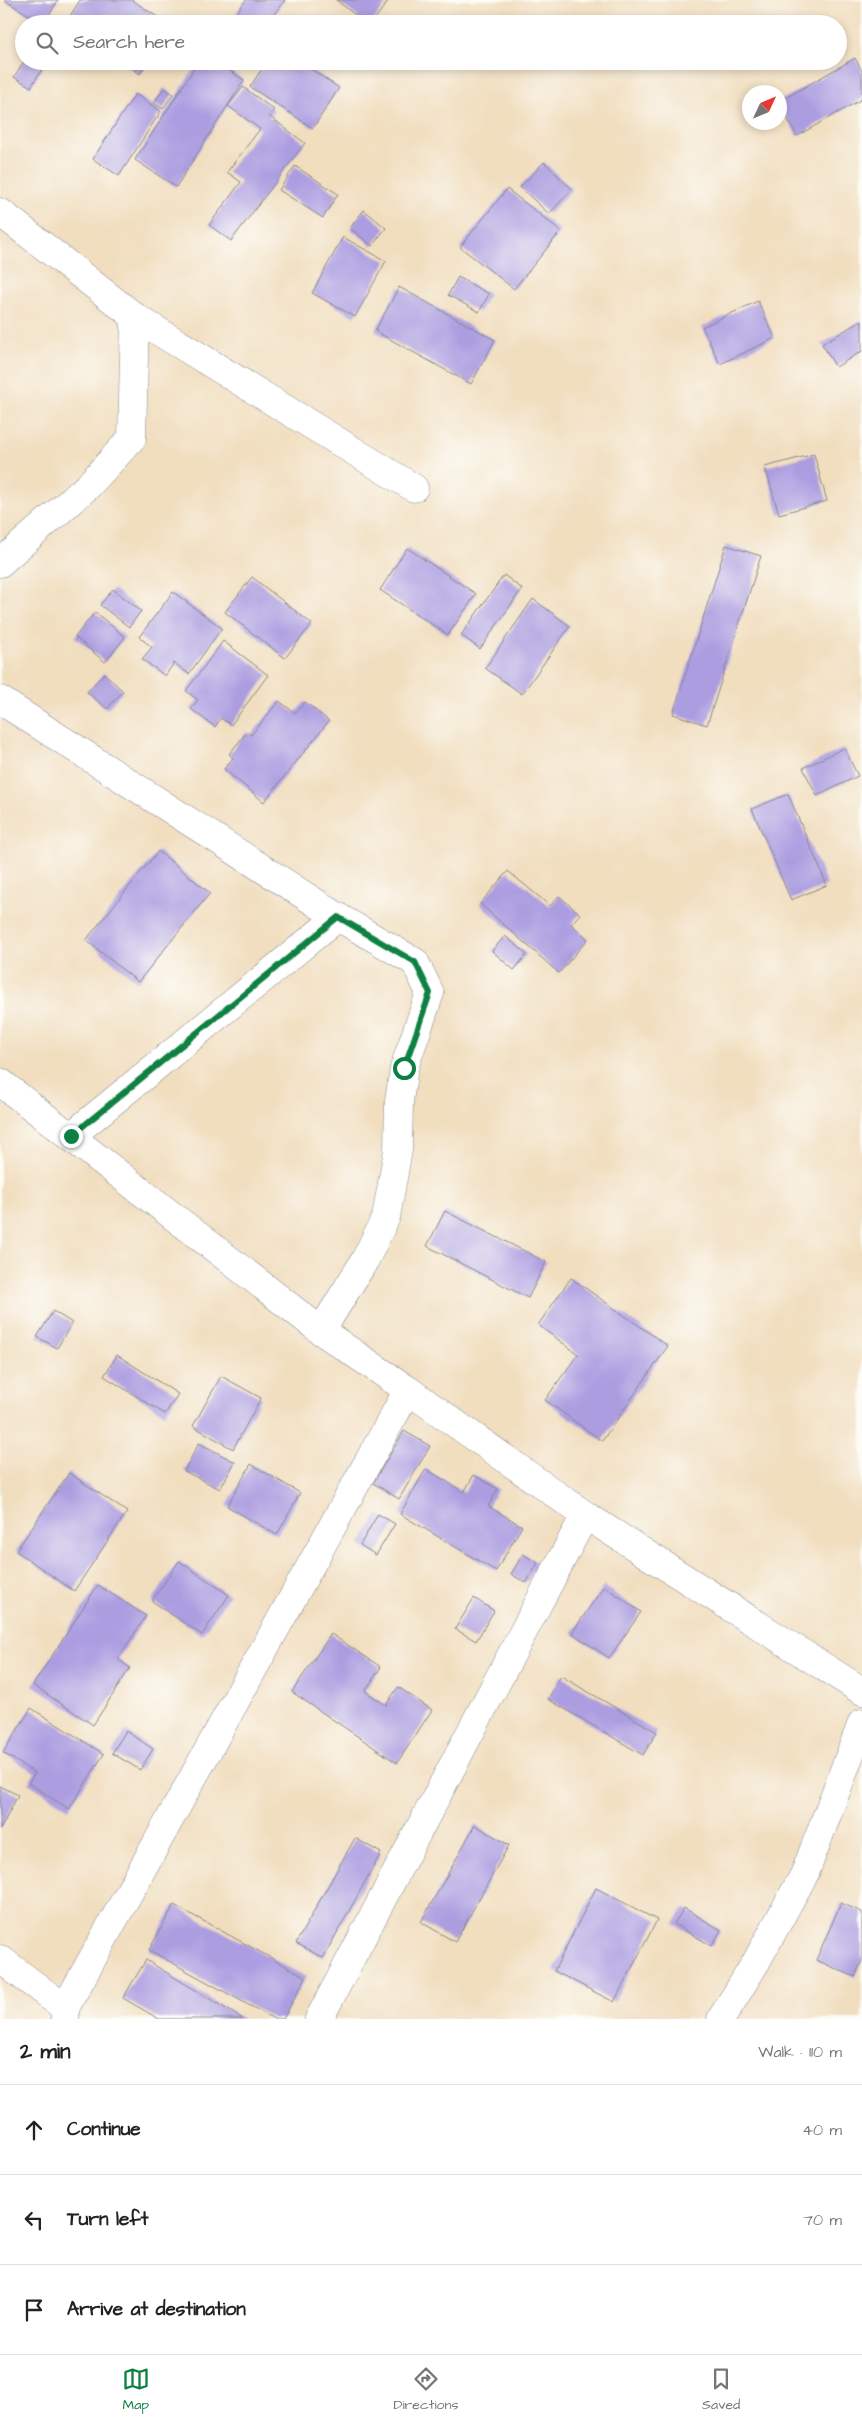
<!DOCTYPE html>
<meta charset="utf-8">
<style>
:root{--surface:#fff;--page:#f6f6f6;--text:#222;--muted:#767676;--line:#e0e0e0;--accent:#0b8043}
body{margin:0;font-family:"Architects Daughter",sans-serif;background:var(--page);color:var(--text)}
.compass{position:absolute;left:742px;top:85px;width:45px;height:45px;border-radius:50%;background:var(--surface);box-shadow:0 2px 8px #0003;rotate:46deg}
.stop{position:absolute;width:15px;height:15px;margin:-11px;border:4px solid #0b8043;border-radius:50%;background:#fff}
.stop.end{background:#0b8043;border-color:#fff;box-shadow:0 1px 5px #0008}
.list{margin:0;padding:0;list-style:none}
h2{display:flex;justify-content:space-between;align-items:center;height:65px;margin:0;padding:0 20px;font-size:21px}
h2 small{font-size:16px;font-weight:400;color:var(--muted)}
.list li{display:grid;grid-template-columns:32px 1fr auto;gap:15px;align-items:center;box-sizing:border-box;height:90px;padding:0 20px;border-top:1px solid var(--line)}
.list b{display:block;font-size:19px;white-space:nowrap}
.list em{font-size:16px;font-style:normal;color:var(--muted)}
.icon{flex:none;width:28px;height:28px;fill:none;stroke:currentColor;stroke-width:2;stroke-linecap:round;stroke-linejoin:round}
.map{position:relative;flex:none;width:862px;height:2019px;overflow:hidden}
.search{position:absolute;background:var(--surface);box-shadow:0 2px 8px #0003;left:15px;right:15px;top:15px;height:55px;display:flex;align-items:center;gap:12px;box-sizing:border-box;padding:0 18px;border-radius:28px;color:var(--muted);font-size:19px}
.sheet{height:335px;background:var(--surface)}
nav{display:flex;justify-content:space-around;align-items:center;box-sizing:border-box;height:70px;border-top:1px solid var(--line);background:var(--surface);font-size:14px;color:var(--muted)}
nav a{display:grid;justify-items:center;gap:2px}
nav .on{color:var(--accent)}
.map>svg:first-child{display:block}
.building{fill:#ac9de1}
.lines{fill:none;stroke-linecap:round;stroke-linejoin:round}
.minor-casing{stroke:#86868e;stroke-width:29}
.minor{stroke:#fff;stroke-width:28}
.route{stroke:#0b8043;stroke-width:6}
</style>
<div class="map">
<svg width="862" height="2019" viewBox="0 0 862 2019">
<rect width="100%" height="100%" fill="#fdfcf7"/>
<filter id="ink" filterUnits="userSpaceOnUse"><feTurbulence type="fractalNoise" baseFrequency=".02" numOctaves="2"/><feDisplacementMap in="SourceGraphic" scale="10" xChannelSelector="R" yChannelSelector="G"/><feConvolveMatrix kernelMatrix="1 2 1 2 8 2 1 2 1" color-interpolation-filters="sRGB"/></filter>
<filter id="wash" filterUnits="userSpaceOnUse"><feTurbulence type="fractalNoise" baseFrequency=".0096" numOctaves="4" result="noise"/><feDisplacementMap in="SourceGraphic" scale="20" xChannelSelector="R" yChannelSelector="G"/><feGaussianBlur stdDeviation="1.12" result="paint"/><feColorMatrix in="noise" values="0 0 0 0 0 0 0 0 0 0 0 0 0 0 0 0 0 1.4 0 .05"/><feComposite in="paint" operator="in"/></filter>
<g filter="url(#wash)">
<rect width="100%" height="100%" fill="#f1debf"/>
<g id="blocks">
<g class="building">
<polygon points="4,0 58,0 44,24"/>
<polygon points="80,0 132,0 168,24 65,24"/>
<polygon points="246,0 285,0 267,24 239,24 232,18"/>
<polygon points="336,0 389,0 371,24 367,24"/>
<polygon points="855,58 862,71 862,99 797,136 780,105 780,101"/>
<polygon points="24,61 47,61 31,87 14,77"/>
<polygon points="121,61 149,61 140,74"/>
<polygon points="199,61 215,61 244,80 176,187 135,160"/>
<polygon points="267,61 299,61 339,88 313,128 250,87"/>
<polygon points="243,87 274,110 269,116 305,143 231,241 209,225 241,182 227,172 260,129 228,106"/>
<polygon points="164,88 173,94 163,109 154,103"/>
<polygon points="135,94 161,111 119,176 93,159"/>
<polygon points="544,162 572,189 549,214 520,187"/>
<polygon points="295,166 338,194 323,218 279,190"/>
<polygon points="507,189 561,231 514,289 460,247"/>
<polygon points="364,210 386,228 372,246 350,228"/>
<polygon points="343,237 386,261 355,317 312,293"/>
<polygon points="458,277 489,294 479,312 448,295"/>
<polygon points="399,287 495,340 471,384 375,331"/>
<polygon points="758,301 775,338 720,364 702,327"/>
<polygon points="862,320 862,351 836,367 822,344"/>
<polygon points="814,454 827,501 779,514 765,467"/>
<polygon points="726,545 761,556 707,725 673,714"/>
<polygon points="407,548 476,594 448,635 380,590"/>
<polygon points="504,575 522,589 480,649 461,635"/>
<polygon points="252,577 312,624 285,658 225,612"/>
<polygon points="113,589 141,611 129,627 100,605"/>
<polygon points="173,592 222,628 189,674 174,663 165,676 142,659 152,647 139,637"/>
<polygon points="533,599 570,626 522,694 485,668"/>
<polygon points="95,612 125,637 105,662 75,637"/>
<polygon points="223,641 268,675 231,725 221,718 215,727 191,709 198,700 186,691"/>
<polygon points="104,673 123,691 107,709 87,692"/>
<polygon points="279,701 295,713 305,702 329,721 264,802 224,769 233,758 229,754 247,732 251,735"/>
<polygon points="844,748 858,776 817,796 803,768"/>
<polygon points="788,794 827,885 791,900 752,809"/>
<polygon points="158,851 210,893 138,982 86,940"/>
<polygon points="508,871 550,906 559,896 580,914 571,924 588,939 559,973 480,904"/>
<polygon points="505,936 527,954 514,970 492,951"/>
<polygon points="445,1211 546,1262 528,1298 427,1246"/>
<polygon points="571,1278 668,1346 602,1441 545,1400 578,1354 538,1325"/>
<polygon points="53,1311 72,1323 57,1348 37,1337"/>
<polygon points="117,1355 178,1394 165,1414 104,1376"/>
<polygon points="221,1376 261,1398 233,1449 193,1426"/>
<polygon points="404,1431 430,1446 399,1499 373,1483"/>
<polygon points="199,1443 235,1462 220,1489 184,1471"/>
<polygon points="251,1464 300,1493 277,1535 227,1506"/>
<polygon points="426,1469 464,1492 474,1475 498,1489 488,1506 522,1526 496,1571 400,1514"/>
<polygon points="69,1473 127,1512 74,1591 16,1551"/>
<polygon points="378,1514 395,1524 376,1555 360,1545"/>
<polygon points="523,1554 538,1563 526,1583 511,1574"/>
<polygon points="179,1561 229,1595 202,1635 152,1601"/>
<polygon points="98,1585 146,1616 118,1659 130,1668 93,1725 33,1685"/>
<polygon points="604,1586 641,1612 609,1658 572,1633"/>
<polygon points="474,1598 494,1611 476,1641 455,1629"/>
<polygon points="331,1634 381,1667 365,1691 386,1705 398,1687 432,1710 397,1763 292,1692"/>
<polygon points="561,1676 657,1732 643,1755 548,1699"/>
<polygon points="31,1708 104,1754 69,1809 28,1783 35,1773 3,1753"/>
<polygon points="126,1731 153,1749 140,1770 112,1753"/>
<polygon points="0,1786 18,1795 0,1830"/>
<polygon points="475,1825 509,1845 455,1942 421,1922"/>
<polygon points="355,1838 381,1853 323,1958 296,1943"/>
<polygon points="596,1888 657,1920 614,2002 554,1971"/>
<polygon points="841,1903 862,1912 862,1960 855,1977 816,1960"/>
<polygon points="174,1905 306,1977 283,2019 274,2019 149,1950"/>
<polygon points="684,1908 721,1930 712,1946 674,1924"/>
<polygon points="146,1960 243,2019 159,2019 123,1998"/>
</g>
</g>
</g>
<g filter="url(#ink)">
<use href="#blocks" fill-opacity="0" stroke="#86868e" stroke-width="1"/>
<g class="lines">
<g class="minor-casing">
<g id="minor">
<polyline points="0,212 135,317 414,488"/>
<polyline points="0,563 88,486 132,438 135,317"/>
<polyline points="0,700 338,917 415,962 430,993 404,1068 399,1101 398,1150 386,1217 365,1260 321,1331"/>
<polyline points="0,1082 321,1331 408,1390 65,2008 65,2019"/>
<polyline points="71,1136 338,917"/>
<polyline points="408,1390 585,1515 862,1691"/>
<polyline points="0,1959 65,2008"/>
<polyline points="319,2019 585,1515"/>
<polyline points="721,2019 756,1962 805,1873 862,1723"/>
</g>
</g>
<use href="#minor" class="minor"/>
</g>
</g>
<g class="lines" filter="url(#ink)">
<polyline class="route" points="71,1136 338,917 415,962 430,993 404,1068"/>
</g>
</svg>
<svg class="compass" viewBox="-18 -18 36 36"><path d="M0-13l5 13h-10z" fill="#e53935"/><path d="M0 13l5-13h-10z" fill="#767676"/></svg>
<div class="stop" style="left:404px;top:1068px"></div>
<div class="stop end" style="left:71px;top:1136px"></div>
<div class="search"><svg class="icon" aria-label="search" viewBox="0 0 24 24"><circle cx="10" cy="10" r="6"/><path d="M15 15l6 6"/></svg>Search here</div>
</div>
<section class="sheet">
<h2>2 min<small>Walk · 110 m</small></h2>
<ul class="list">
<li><svg class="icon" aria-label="ahead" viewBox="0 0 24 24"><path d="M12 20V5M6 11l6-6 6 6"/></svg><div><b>Continue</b></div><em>40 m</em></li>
<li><svg class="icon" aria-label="left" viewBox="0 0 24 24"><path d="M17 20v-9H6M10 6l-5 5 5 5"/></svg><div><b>Turn left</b></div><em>70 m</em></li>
<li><svg class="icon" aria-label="arrive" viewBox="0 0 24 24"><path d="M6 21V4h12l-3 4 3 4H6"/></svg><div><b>Arrive at destination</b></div></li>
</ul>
</section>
<nav>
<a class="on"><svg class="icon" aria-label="map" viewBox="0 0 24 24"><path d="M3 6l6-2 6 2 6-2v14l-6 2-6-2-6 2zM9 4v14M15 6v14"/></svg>Map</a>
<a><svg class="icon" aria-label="directions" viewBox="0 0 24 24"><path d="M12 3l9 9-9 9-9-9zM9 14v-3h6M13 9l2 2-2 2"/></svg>Directions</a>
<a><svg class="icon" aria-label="saved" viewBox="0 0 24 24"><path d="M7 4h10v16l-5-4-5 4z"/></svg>Saved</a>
</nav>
